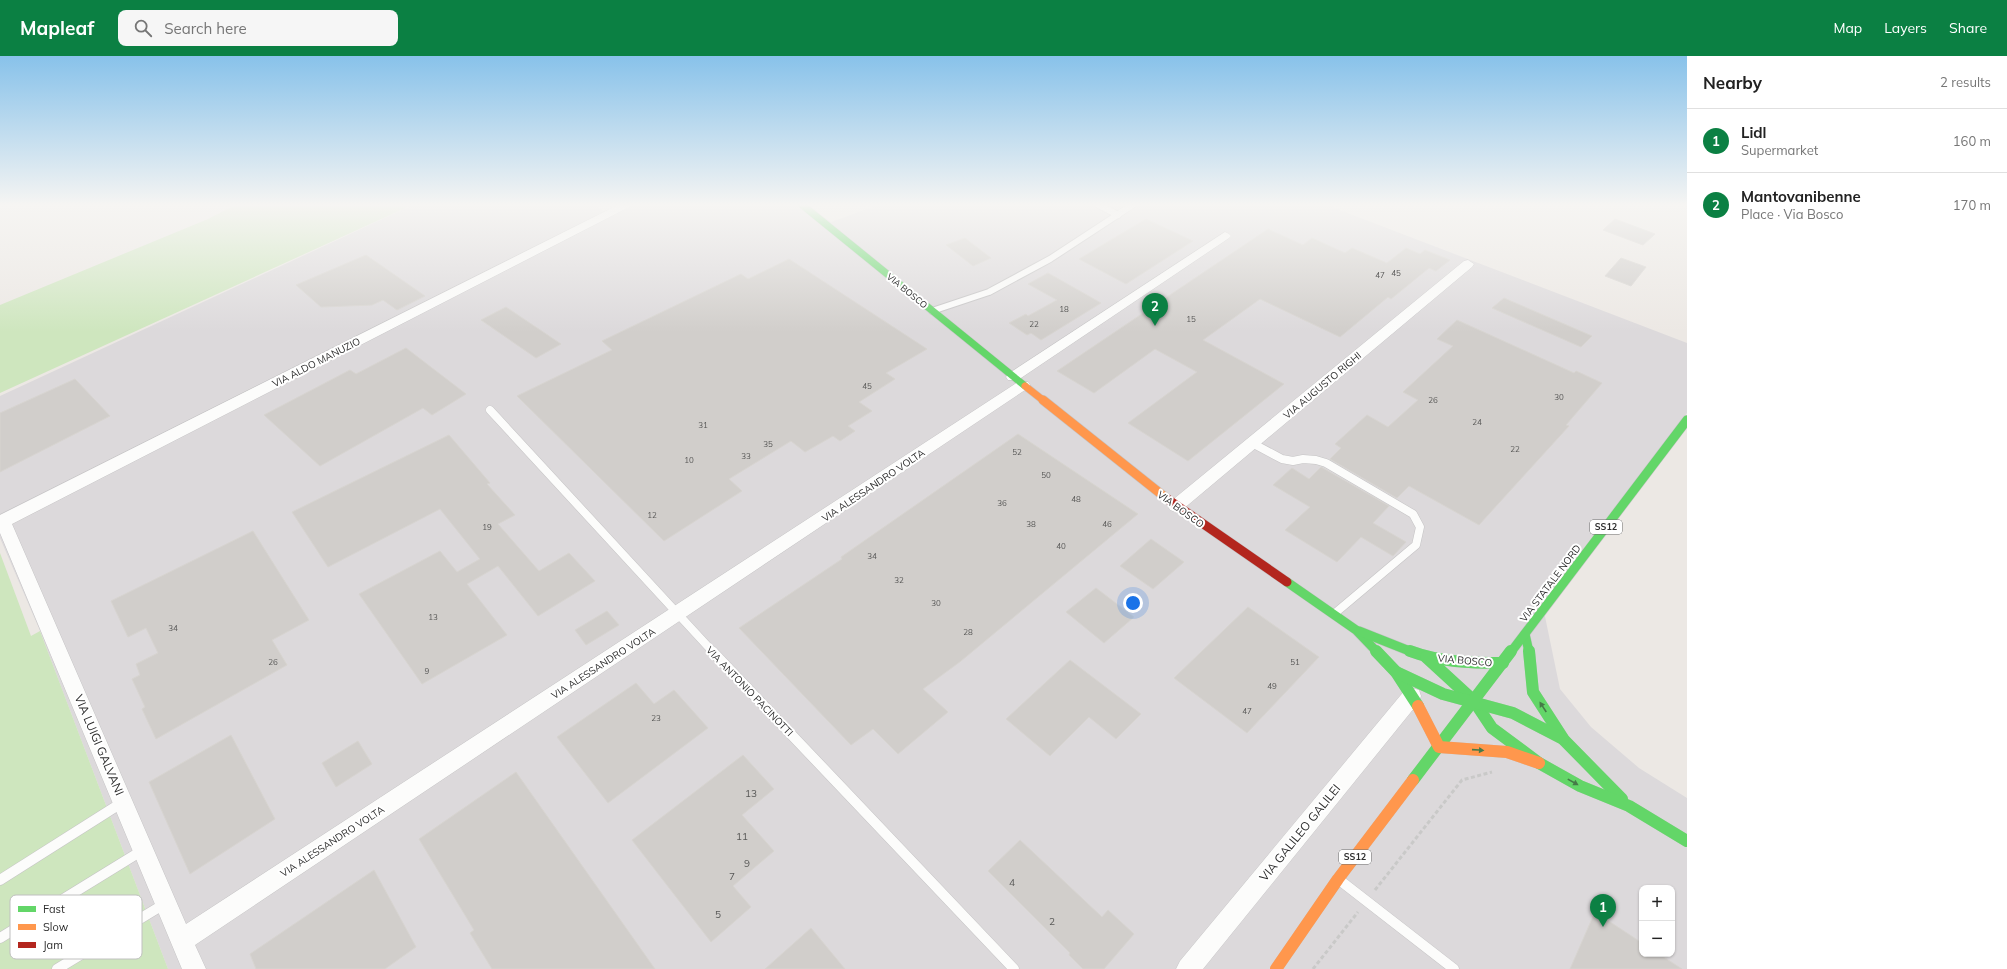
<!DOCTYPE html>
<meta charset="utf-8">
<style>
:root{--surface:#fff;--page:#f6f6f6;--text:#222;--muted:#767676;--line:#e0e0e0;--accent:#0b8043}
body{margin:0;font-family:Mulish,sans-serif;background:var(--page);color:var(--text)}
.controls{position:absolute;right:12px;bottom:12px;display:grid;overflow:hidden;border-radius:8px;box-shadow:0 1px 3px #0004}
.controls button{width:36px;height:36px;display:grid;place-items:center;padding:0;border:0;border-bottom:1px solid var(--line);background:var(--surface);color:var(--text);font:20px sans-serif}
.you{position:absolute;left:1133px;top:547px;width:14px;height:14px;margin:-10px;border:3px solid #fff;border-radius:50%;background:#1a73e8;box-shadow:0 0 0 6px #1a73e833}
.badge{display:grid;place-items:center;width:26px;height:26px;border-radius:50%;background:var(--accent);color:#fff;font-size:13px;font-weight:700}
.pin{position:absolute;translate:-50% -33px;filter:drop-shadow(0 1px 2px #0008)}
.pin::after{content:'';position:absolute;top:21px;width:14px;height:12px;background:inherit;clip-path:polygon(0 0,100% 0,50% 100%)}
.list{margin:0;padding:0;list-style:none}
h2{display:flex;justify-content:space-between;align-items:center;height:52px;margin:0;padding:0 16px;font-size:17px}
h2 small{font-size:13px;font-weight:400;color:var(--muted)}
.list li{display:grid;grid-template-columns:26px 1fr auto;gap:12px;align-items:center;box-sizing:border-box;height:64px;padding:0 16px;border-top:1px solid var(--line)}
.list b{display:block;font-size:15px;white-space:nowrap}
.list p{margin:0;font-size:13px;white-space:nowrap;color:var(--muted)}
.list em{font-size:13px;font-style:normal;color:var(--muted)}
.icon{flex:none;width:22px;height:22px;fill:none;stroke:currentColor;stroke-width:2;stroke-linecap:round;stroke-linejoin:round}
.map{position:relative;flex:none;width:1687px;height:913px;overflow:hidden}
header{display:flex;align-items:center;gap:24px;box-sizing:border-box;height:56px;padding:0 20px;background:var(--accent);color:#fff}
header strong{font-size:19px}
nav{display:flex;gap:22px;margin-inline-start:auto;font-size:14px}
.search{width:280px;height:36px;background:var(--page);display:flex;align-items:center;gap:10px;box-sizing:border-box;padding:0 14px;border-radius:8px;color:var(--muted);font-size:15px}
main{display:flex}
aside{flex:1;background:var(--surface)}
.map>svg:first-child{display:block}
.industrial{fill:#dcd9db;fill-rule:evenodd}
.green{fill:#cee6be}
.building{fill:#d1cecb;stroke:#d7d4d0}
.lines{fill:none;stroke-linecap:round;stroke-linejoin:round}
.lane-far2-casing{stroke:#c5c4c5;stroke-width:8}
.lane-far1-casing{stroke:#c5c4c5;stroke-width:9}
.lane-casing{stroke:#c5c4c5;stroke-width:11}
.street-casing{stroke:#c5c4c5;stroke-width:1}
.fast-far2-casing{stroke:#c5c4c5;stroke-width:8}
.fast-far1-casing{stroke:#c5c4c5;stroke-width:10}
.fast-casing{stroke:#c5c4c5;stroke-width:12}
.slow-far2-casing{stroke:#c5c4c5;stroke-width:8}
.slow-far1-casing{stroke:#c5c4c5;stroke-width:10}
.slow-casing{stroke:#c5c4c5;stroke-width:12}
.jam-casing{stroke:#c5c4c5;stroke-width:10}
.path{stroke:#c9c9c8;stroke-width:3;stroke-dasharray:4 2.5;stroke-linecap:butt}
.lane-far2{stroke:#fcfcfb;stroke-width:6}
.lane-far1{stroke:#fcfcfb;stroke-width:8}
.lane{stroke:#fcfcfb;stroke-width:10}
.street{fill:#fcfcfb;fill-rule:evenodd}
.fast-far2{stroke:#63d668;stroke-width:7}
.fast-far1{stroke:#63d668;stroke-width:9}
.fast{stroke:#63d668;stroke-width:12}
.slow-far2{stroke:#ff974d;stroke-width:7}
.slow-far1{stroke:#ff974d;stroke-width:9}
.slow{stroke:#ff974d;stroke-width:12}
.jam{stroke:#b3261e;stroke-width:9}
.oneway{fill:#467a48}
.labels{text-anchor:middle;stroke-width:4;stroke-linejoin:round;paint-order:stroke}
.number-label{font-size:8px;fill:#585857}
.far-street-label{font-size:9px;fill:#2e2e2e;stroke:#fff}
.shield{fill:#fff;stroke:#6d6d6d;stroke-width:1}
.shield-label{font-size:9px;font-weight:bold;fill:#2e2e2e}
.street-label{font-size:10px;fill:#2e2e2e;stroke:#fff}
.near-number-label{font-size:10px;fill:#585857}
.near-street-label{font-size:12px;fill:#2e2e2e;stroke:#fff}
.key{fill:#fff;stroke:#c0c0c0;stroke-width:1}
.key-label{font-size:11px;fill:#2e2e2e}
</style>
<header>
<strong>Mapleaf</strong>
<div class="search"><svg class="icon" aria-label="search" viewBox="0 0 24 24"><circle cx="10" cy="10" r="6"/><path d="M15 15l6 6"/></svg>Search here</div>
<nav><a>Map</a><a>Layers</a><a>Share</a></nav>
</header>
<main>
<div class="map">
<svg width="1687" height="913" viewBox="0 0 1687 913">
<rect width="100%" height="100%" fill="#ece8e4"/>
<path class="industrial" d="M415 148H594L606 157 626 148H806L831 166 881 148H1324L1687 287V357L1542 546 1560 633 1591 671 1639 712 1687 742V913H168L40 575 0 482V340ZM1642 832H1672V898H1642Z"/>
<g class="green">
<polygon points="237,148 414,148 0,337 0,249 208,163"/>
<polygon points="0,497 31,580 40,575 168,913 0,913"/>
</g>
<g class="building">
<polygon points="1146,163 1193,185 1126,228 1079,203"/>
<polygon points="1615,163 1655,178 1643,189 1603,174"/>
<polygon points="1268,173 1303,189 1312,182 1345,197 1352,192 1387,207 1406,192 1420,198 1425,194 1450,204 1436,215 1429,212 1391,243 1388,241 1340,281 1260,243 1203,284 1284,328 1188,405 1128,367 1197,316 1155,293 1094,337 1057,315"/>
<polygon points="965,182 991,202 973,210 946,189"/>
<polygon points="366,199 425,240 397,254 383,244 372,249 321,251 296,229"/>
<polygon points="1621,202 1646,211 1631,230 1605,220"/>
<polygon points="789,203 927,293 886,317 895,323 859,346 872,355 848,370 855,375 840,385 833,380 805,396 791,385 729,423 742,435 664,485 517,340 612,294 602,285 741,218 748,223"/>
<polygon points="1048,217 1101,247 1041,284 1031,277 1027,279 1009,267 1026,258 1028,260 1057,244 1028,228"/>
<polygon points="1504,242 1592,280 1581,291 1492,252"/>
<polygon points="506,251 561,288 536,302 481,264"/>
<polygon points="1457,264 1574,317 1576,315 1602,327 1566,369 1569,370 1479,469 1409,430 1397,442 1330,403 1341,392 1335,388 1367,359 1388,371 1418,344 1403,336 1453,290 1437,283"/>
<polygon points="406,292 466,338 432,359 423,352 320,410 264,359 350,314 356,318"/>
<polygon points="75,323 110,360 0,416 0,357"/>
<polygon points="1018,378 1138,458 961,605 923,633 948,656 898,698 873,673 851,689 739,572 842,503 841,501"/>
<polygon points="449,379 490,427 487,428 515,459 498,468 539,515 569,497 595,525 538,560 498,510 467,528 507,579 422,628 359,538 440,495 457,516 480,503 440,453 328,511 292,456"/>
<polygon points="1321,411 1389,450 1373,467 1406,486 1393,500 1361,481 1337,506 1285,474 1310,451 1273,429 1292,412 1309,423"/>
<polygon points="253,475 309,564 272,584 287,609 156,683 142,653 145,651 132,623 140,619 136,608 158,597 146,572 128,581 111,545"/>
<polygon points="1151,483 1184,506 1153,533 1120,510"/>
<polygon points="1096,532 1134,561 1104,587 1066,556"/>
<polygon points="1248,551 1319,601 1247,677 1174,622"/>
<polygon points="607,555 619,569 586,589 575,574"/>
<polygon points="1070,604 1141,658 1116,683 1089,661 1050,700 1006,663"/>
<polygon points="636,627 654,648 674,634 708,672 608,747 557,681"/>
<polygon points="231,679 275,763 190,818 149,726"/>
<polygon points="358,685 372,708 336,731 322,707"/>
<polygon points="743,699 774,733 742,759 774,795 733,830 751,851 711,886 632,784"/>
<polygon points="516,716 655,913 492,913 470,877 474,874 419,783"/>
<polygon points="1020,784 1102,861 1108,854 1134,878 1104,913 1083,913 1069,899 1070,897 988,815"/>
<polygon points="374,814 416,891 385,913 256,913 250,898"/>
<polygon points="1595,856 1642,887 1642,898 1659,898 1682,913 1570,913"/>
<polygon points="811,872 845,913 765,913"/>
</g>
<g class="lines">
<g class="lane-far2-casing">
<g id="lane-far2">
<polyline points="1097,148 1118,159"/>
<polyline points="932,255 989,236 1050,203 1134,148"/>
</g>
</g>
<g class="lane-far1-casing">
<g id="lane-far1">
<polyline points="490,354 713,596"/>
<polyline points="1252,387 1282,403 1293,405 1303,403 1316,404 1326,407 1413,458 1420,471 1416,489 1334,558"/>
</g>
</g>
<g class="lane-casing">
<g id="lane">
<polyline points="712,595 1014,913"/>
<polyline points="0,824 123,746"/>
<polyline points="1342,826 1454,913"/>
<polyline points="0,882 143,794"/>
<polyline points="57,913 166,847"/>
</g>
</g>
<g class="street-casing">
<g id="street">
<polygon points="620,148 635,148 12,468 186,868 1018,326 1028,326 1030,329 1028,332 195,889 206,913 182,913 0,477 0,459"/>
<polygon points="1225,176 1229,178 1231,180 1229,182 1018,324 1008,324 1006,321 1008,318"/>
<polygon points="1468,204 1474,208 1472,211 1182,454 1176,456 1170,454 1168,450 1170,446 1464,205"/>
<polygon points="1412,632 1419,634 1421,640 1419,646 1203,913 1176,913 1180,905 1405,634"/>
</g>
</g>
<g class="fast-far2-casing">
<polyline id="fast-far2" points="801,148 1025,330"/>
</g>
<g class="fast-far1-casing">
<g id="fast-far1">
<polyline points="1287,526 1356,574 1377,596"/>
<polyline points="1359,575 1412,596"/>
<polyline points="1525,578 1529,596"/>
<polyline points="1511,596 1687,364"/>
</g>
</g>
<g class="fast-casing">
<g id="fast">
<polyline points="1376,595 1396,616 1418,650"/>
<path d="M1410 595C1439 606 1471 607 1503 607"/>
<polyline points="1529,595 1533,636 1564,684 1622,743"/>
<polyline points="1426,601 1474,645 1492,672 1539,707 1580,730 1629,750 1687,785"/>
<polyline points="1396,616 1443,638 1513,657 1563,683"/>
<polyline points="1413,724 1511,595"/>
</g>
</g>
<g class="slow-far2-casing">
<polyline id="slow-far2" points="1025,330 1044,345"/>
</g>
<g class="slow-far1-casing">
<polyline id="slow-far1" points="1043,344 1166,442"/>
</g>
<g class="slow-casing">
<g id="slow">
<polyline points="1418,650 1439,691 1507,696 1539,707"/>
<polyline points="1276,913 1338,823 1413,724"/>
</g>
</g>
<g class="jam-casing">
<polyline id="jam" points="1166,442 1287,526"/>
</g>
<g class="path">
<polyline points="1375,834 1462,724 1492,716"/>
<polyline points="1313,913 1358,856"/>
</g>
<use href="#lane-far2" class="lane-far2"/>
<use href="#lane-far1" class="lane-far1"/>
<use href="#lane" class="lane"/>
<use href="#street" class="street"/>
<use href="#fast-far2" class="fast-far2"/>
<use href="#fast-far1" class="fast-far1"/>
<use href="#fast" class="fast"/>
<use href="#slow-far2" class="slow-far2"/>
<use href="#slow-far1" class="slow-far1"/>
<use href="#slow" class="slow"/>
<use href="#jam" class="jam"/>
</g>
<defs><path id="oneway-solid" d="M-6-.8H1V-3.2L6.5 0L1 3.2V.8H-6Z"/></defs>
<g class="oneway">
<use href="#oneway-solid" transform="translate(1543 651) rotate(-123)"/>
<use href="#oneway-solid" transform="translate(1478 694) rotate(4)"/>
<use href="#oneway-solid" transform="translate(1573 726) rotate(29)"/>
</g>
<linearGradient id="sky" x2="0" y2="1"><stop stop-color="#88c2ea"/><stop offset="0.54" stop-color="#f6f5f3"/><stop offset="1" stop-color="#f6f5f3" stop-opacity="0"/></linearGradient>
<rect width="1687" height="276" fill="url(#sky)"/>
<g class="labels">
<g class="number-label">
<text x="1396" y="220">45</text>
<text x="1380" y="222">47</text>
<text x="1064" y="256">18</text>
<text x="1191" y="266">15</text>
<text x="1034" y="271">22</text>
<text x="867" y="333">45</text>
<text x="1559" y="344">30</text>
<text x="1433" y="347">26</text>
<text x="1477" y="369">24</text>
<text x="703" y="372">31</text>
<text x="768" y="391">35</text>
<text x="1515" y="396">22</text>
<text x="1017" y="399">52</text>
<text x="746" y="403">33</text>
<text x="689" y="407">10</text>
<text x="1046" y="422">50</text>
<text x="1076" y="446">48</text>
<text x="1002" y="450">36</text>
<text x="652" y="462">12</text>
<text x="1031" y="471">38</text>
<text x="1107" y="471">46</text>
<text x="487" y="474">19</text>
<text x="1061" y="493">40</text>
<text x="872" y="503">34</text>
<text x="899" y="527">32</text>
<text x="936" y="550">30</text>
<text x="433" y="564">13</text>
<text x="173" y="575">34</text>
<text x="968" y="579">28</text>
<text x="273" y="609">26</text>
<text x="1295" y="609">51</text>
<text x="427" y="618">9</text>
<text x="1272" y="633">49</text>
<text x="1247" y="658">47</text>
<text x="656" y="665">23</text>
</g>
<g class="far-street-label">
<text transform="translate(907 235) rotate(39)" y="3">VIA BOSCO</text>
</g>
<g class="shield">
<rect x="1590" y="464" width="32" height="14" rx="3"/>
<rect x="1339" y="794" width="32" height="14" rx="3"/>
</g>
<g class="shield-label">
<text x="1606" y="474">SS12</text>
<text x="1355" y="804">SS12</text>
</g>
<g class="street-label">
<text transform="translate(316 306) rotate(-27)" y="4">VIA ALDO MANUZIO</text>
<text transform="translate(1322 329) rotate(-40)" y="4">VIA AUGUSTO RIGHI</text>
<text transform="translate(873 429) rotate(-34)" y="4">VIA ALESSANDRO VOLTA</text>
<text transform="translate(1181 453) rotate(36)" y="4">VIA BOSCO</text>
<text transform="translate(1550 527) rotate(-53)" y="4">VIA STATALE NORD</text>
<text transform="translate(1465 604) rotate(5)" y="4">VIA BOSCO</text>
<text transform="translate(603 607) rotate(-33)" y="4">VIA ALESSANDRO VOLTA</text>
<text transform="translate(750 635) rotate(46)" y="4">VIA ANTONIO PACINOTTI</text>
<text transform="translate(332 785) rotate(-33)" y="4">VIA ALESSANDRO VOLTA</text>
</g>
<g class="near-number-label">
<text x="751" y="741">13</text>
<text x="742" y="784">11</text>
<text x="747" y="811">9</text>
<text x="732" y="824">7</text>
<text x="1012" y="830">4</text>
<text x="718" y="862">5</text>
<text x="1052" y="869">2</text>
</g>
<g class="near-street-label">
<text transform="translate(99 689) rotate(67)" y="4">VIA LUIGI GALVANI</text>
<text transform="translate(1300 777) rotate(-51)" y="4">VIA GALILEO GALILEI</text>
</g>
</g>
<rect x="10" y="839" width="132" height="64" rx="6" class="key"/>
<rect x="18" y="850" width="18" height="6" fill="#63d668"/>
<rect x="18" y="868" width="18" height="6" fill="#ff974d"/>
<rect x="18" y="886" width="18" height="6" fill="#b3261e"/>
<g class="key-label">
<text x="43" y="857">Fast</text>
<text x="43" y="875">Slow</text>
<text x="43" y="893">Jam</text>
</g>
</svg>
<div class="controls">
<button>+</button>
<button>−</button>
</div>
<div class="you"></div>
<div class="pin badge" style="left:1603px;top:871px">1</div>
<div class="pin badge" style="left:1155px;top:270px">2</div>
</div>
<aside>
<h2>Nearby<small>2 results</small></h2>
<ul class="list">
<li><span class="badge">1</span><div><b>Lidl</b><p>Supermarket</p></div><em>160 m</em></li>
<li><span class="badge">2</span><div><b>Mantovanibenne</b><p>Place · Via Bosco</p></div><em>170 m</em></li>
</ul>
</aside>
</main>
